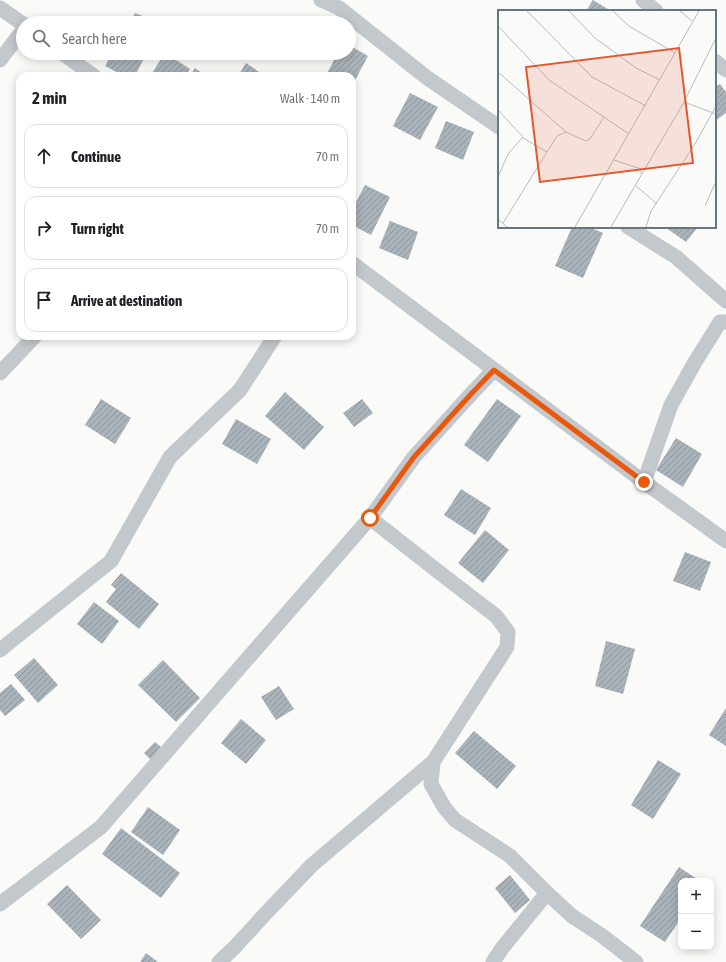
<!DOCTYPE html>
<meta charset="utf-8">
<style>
:root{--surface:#fff;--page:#f2f2f2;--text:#202124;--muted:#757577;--line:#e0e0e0}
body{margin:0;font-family:"Asap Condensed",sans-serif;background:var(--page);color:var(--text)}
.controls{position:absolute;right:12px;bottom:12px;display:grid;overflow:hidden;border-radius:8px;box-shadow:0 2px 10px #0003}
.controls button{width:36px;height:36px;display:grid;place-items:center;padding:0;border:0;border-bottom:1px solid var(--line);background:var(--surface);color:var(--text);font:20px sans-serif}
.stop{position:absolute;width:12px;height:12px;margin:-9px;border:3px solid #ea580c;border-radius:50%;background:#fff}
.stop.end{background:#ea580c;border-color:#fff;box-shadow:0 1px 4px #0008}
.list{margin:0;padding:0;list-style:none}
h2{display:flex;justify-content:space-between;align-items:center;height:52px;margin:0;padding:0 16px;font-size:17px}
h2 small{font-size:13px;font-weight:400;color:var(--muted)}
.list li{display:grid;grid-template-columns:26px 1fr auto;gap:12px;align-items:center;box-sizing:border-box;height:64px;margin:0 8px 8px;padding:0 8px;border:1px solid var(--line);border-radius:12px}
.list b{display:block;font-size:15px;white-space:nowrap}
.list em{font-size:13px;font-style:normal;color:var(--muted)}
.icon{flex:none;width:22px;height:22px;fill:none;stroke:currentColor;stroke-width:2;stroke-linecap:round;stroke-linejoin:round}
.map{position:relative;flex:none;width:726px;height:962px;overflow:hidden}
.search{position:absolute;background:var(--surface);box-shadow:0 2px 10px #0003;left:16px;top:16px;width:340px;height:44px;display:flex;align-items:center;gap:10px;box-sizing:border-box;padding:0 14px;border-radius:22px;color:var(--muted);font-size:15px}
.panel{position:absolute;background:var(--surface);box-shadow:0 2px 10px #0003;left:16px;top:72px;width:340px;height:268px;border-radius:12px}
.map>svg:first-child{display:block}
.building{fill:url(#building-hatch)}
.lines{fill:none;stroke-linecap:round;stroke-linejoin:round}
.minor{stroke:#c3c8cc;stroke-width:15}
.route{stroke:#ea580c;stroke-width:5}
.inset-road{fill:none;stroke:#b5bdc2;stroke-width:1}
.view{fill:#e4572e;fill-opacity:0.15;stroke:#e4572e;stroke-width:2}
.inset-edge{fill:none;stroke:#657683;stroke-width:2}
</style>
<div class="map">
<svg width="726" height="962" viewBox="0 0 726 962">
<defs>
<pattern id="building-hatch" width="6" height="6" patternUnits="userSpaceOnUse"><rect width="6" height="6" fill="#aab3b9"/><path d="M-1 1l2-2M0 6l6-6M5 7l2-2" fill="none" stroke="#8e969c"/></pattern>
</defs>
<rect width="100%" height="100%" fill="#fafaf8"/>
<g class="building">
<polygon points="593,0 611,11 586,11"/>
<polygon points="135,13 160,23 131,23"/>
<polygon points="349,45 368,56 352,86 352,76 328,76 326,75 338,53 349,53"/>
<polygon points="112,53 139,53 145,56 135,76 124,76 105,66"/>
<polygon points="165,53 190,69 185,76 150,76"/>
<polygon points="246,63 265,76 238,76"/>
<polygon points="195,68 206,76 190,76"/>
<polygon points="720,84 726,92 726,113 715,121 715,87"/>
<polygon points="410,93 438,107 420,140 393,126"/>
<polygon points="446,121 474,132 463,160 435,148"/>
<polygon points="365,185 390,197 371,235 352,225 352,210"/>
<polygon points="390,221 418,232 408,260 379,248"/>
<polygon points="572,227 589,227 603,233 583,278 555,266"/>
<polygon points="665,227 698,227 686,242"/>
<polygon points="285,392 324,427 304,450 265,416"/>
<polygon points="101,399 131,418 115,444 85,425"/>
<polygon points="362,399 373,413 354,427 343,413"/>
<polygon points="497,399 521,416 488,462 464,445"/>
<polygon points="236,419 271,439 257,464 222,444"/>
<polygon points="676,438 702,454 683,487 656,470"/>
<polygon points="461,489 491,508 475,535 444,515"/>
<polygon points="485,530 509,550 483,583 458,563"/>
<polygon points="685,552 711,562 700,591 673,581"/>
<polygon points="121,573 159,604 139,629 106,602 116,589 111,585"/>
<polygon points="94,602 119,621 102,644 77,624"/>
<polygon points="606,641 635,649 623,694 595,686"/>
<polygon points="34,658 58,685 38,703 14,675"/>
<polygon points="163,660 200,698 176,722 138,685"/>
<polygon points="11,684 25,700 5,716 0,710 0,693"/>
<polygon points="279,686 294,709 276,720 261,697"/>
<polygon points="726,708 726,746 709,735"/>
<polygon points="241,719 266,740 246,764 221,743"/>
<polygon points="474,731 516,766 497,789 455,753"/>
<polygon points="155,742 163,749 152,761 144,753"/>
<polygon points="658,760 681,774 653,819 631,805"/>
<polygon points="148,807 180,830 163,855 131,832"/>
<polygon points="121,828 180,873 161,898 102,854"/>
<polygon points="679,867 700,881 681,881 681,918 665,942 640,926"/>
<polygon points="510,875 530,900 515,913 495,888"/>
<polygon points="67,885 101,920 81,939 47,904"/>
<polygon points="146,953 158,962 140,962"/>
</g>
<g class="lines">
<g class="minor">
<polyline points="321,0 339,8 426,77 499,127"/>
<polyline points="643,0 656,11"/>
<polyline points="0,8 23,24"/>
<polyline points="62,53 94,76"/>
<polyline points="0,60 23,30"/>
<polyline points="715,61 726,70"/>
<polyline points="628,227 676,257 726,301"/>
<polyline points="352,263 644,482 726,541"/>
<polyline points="0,373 35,336"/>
<polyline points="644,482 671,405 695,362 720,322 726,322"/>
<polyline points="0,650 111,561 170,457 240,390 275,336"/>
<polyline points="433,762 431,784 444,807 455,820 510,856 547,893 572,916 601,935 636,962"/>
<polyline points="0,904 101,827 370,518 414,457 472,393 494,370"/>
<polyline points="219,962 234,948 267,912 312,865 433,762 507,647 508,632 496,616 440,573 370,518"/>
<polyline points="493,962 503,947 547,893"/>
</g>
</g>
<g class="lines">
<polyline class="route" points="370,518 414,457 472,393 494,370 644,482"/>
</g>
<g transform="translate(498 10)">
<rect width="218" height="218" fill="#fafaf8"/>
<path class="inset-road" d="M29 1 94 67 148 96M71 1 97 28 138 58 162 70M115 1 131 16 177 43M182 1 194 11M0 16 51 70 131 124M0 62 68 122 88 131 92 129 106 107M186 92 218 104M0 100 25 127 10 144 0 167M25 128 49 142M116 150 143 159V164M137 175 159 194M207 196 218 171M0 209 9 217M5 213 59 126 68 122M77 217 201 1M113 217 186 92 218 28M148 217 153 201 197 134 218 96"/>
<path class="view" d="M181 38 195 153 42 172 28 57Z"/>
<rect width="218" height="218" class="inset-edge"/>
</g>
</svg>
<div class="controls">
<button>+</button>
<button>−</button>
</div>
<div class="stop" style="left:370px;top:518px"></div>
<div class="stop end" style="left:644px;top:482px"></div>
<div class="search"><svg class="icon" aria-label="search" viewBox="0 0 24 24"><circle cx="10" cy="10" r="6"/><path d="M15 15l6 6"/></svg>Search here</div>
<section class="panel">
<h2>2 min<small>Walk · 140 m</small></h2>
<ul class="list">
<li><svg class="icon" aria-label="ahead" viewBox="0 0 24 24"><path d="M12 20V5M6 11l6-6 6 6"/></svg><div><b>Continue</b></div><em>70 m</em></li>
<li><svg class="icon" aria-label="right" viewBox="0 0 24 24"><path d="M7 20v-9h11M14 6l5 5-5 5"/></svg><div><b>Turn right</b></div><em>70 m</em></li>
<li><svg class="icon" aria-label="arrive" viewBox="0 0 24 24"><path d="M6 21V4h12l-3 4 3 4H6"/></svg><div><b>Arrive at destination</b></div></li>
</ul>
</section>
</div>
